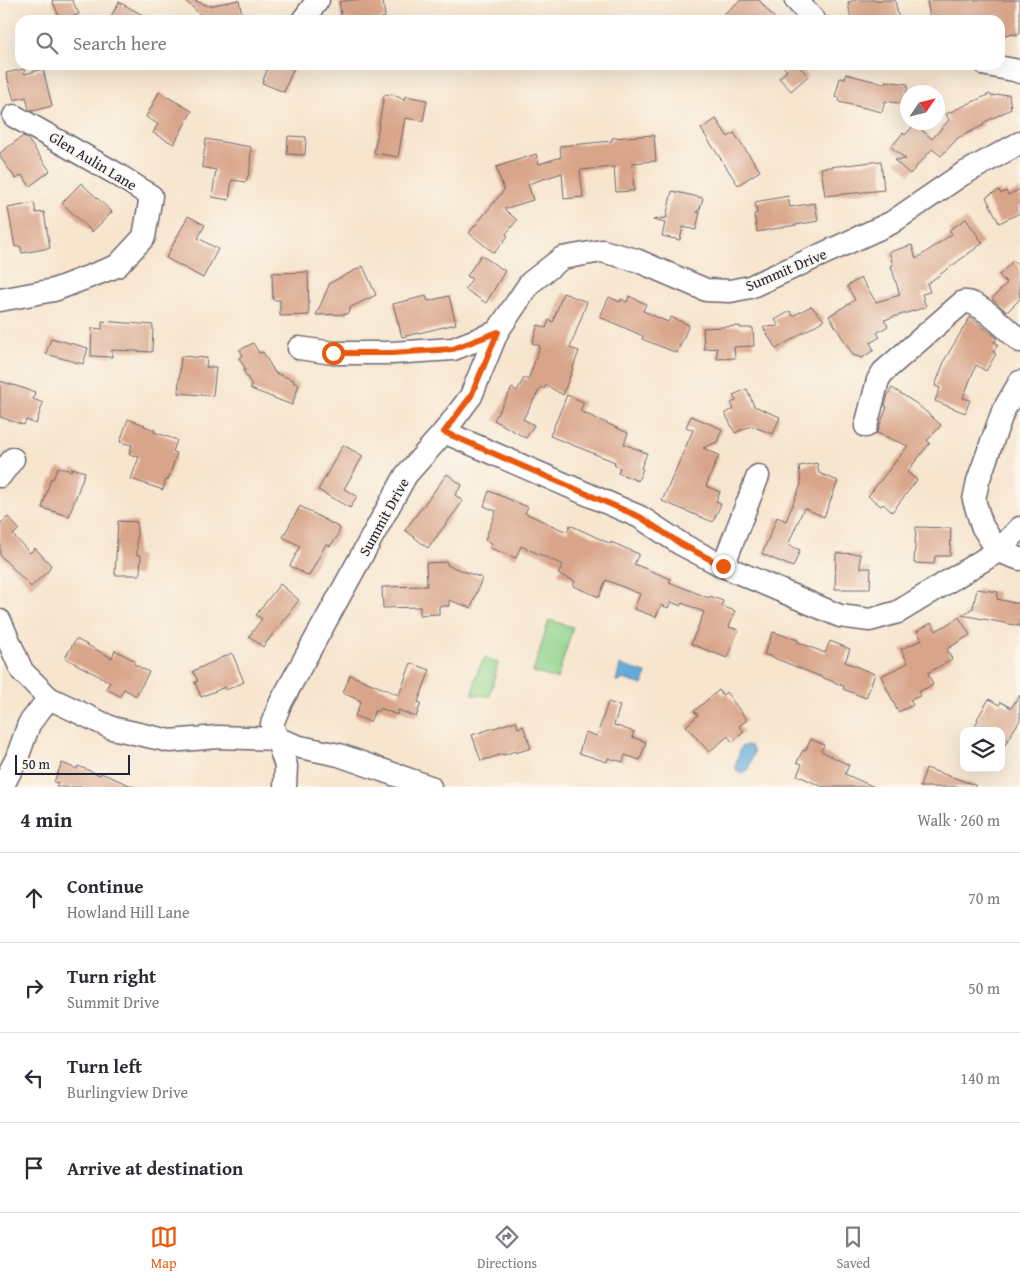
<!DOCTYPE html>
<meta charset="utf-8">
<style>
:root{--surface:#fff;--page:#f7f7f7;--text:#2b2b33;--muted:#7c7c81;--line:#e1e1e2;--accent:#ea580c}
body{margin:0;font-family:"Gentium Book Plus",serif;background:var(--page);color:var(--text)}
.controls{position:absolute;right:15px;bottom:15px;display:grid;overflow:hidden;border-radius:10px;box-shadow:0 5px 20px #0002}
.controls button{width:45px;height:45px;display:grid;place-items:center;padding:0;border:0;border-bottom:1px solid var(--line);background:var(--surface);color:var(--text);font:25px sans-serif}
.compass{position:absolute;left:900px;top:85px;width:45px;height:45px;border-radius:50%;background:var(--surface);box-shadow:0 5px 20px #0002;rotate:55deg}
.scale{position:absolute;left:15px;bottom:12px;width:115px;box-sizing:border-box;padding-left:5px;border:2px solid #22223b;border-top:0;font-size:14px;line-height:18px;white-space:nowrap;color:#22223b;-webkit-text-stroke:4px #fbf7ec;paint-order:stroke}
.stop{position:absolute;width:15px;height:15px;margin:-11px;border:4px solid #ea580c;border-radius:50%;background:#fff}
.stop.end{background:#ea580c;border-color:#fff;box-shadow:0 1px 5px #0008}
.list{margin:0;padding:0;list-style:none}
h2{display:flex;justify-content:space-between;align-items:center;height:65px;margin:0;padding:0 20px;font-size:21px}
h2 small{font-size:16px;font-weight:400;color:var(--muted)}
.list li{display:grid;grid-template-columns:32px 1fr auto;gap:15px;align-items:center;box-sizing:border-box;height:90px;padding:0 20px;border-top:1px solid var(--line)}
.list b{display:block;font-size:19px;white-space:nowrap}
.list p{margin:0;font-size:16px;white-space:nowrap;color:var(--muted)}
.list em{font-size:16px;font-style:normal;color:var(--muted)}
.icon{flex:none;width:28px;height:28px;fill:none;stroke:currentColor;stroke-width:2;stroke-linecap:round;stroke-linejoin:round}
.map{position:relative;flex:none;width:1020px;height:787px;overflow:hidden}
.search{position:absolute;background:var(--surface);box-shadow:0 5px 20px #0002;left:15px;right:15px;top:15px;height:55px;display:flex;align-items:center;gap:12px;box-sizing:border-box;padding:0 18px;border-radius:15px;color:var(--muted);font-size:19px}
.sheet{height:425px;background:var(--surface)}
nav{display:flex;justify-content:space-around;align-items:center;box-sizing:border-box;height:70px;border-top:1px solid var(--line);background:var(--surface);font-size:14px;color:var(--muted)}
nav a{display:grid;justify-items:center;gap:2px}
nav .on{color:var(--accent)}
.map>svg:first-child{display:block}
.green{fill:#91d48d;stroke:#5a7b64}
.water{fill:#62acda;stroke:#42678a}
.building{fill:#d9a58a}
.lines{fill:none;stroke-linecap:round;stroke-linejoin:round}
.minor-casing{stroke:#6d666e;stroke-width:25}
.minor{stroke:#fff;stroke-width:22}
.route{stroke:#ea580c;stroke-width:6}
.labels{text-anchor:middle;stroke-width:4;stroke-linejoin:round;paint-order:stroke}
.street-label{font-size:15px;fill:#22223b;stroke:#fbf7ec}
</style>
<div class="map">
<svg width="1020" height="787" viewBox="0 0 1020 787">
<rect width="100%" height="100%" fill="#fbf7ec"/>
<filter id="ink" filterUnits="userSpaceOnUse"><feTurbulence type="fractalNoise" baseFrequency=".02" numOctaves="2"/><feDisplacementMap in="SourceGraphic" scale="10" xChannelSelector="R" yChannelSelector="G"/><feConvolveMatrix kernelMatrix="1 2 1 2 8 2 1 2 1" color-interpolation-filters="sRGB"/></filter>
<filter id="wash" filterUnits="userSpaceOnUse"><feTurbulence type="fractalNoise" baseFrequency=".0096" numOctaves="4" result="noise"/><feDisplacementMap in="SourceGraphic" scale="20" xChannelSelector="R" yChannelSelector="G"/><feGaussianBlur stdDeviation="1.12" result="paint"/><feColorMatrix in="noise" values="0 0 0 0 0 0 0 0 0 0 0 0 0 0 0 0 0 1.4 0 .05"/><feComposite in="paint" operator="in"/></filter>
<g filter="url(#wash)">
<rect width="100%" height="100%" fill="#f7e5ce"/>
<g class="green">
<polygon points="549,620 573,627 557,679 533,672"/>
<path d="M485 657 498 663 490 696 473 695C474 681 477 670 485 657Z"/>
</g>
<g class="water">
<polygon points="620,665 646,673 643,685 623,679 619,682 616,681"/>
<polygon points="747,745 751,746 754,752 748,770 741,773 737,771 735,766 741,747"/>
</g>
<g id="blocks">
<g class="building">
<polygon points="52,0 72,0 79,14 72,17 71,20 56,20 58,14"/>
<polygon points="184,0 193,0 209,6 239,0 243,20 207,20"/>
<polygon points="351,0 383,0 385,17 381,18 382,20 342,20 339,2"/>
<polygon points="741,0 759,0 776,20 716,20"/>
<polygon points="857,0 895,0 899,20 851,20 848,2"/>
<polygon points="927,0 1020,0 1020,34 1000,35 1000,20 930,20"/>
<polygon points="119,2 152,20 109,20"/>
<polygon points="269,65 295,65 284,92 262,83"/>
<polygon points="782,65 798,65 808,76 791,91 779,78 787,71"/>
<polygon points="24,69 25,74 43,69 52,106 32,111 29,109 26,97 14,100 6,73"/>
<polygon points="846,74 885,84 885,81 908,84 905,104 885,101 882,112 839,102 840,98 835,97 840,78 845,79"/>
<polygon points="159,92 192,111 174,144 153,133 158,124 146,117"/>
<polygon points="392,94 404,100 405,96 427,100 423,121 405,118 398,157 374,153 384,95"/>
<polygon points="990,94 991,96 1009,94 1011,109 983,123 984,125 958,138 941,156 932,149 910,174 894,160 906,159 891,147 903,133 905,135 915,124 932,139 949,120 946,114"/>
<polygon points="716,119 728,137 734,133 760,171 738,185 701,129"/>
<polygon points="654,135 656,161 632,163 634,191 616,192 614,167 580,170 583,197 564,199 562,173 528,184 533,200 504,209 517,220 506,234 508,236 494,253 469,233 504,190 496,167 536,154 539,164 561,157 560,146 612,141 612,138"/>
<polygon points="23,136 27,138 50,171 30,186 22,175 16,179 0,157 0,153"/>
<polygon points="288,136 306,137 305,155 287,154"/>
<polygon points="206,139 251,147 250,170 246,182 232,180 229,200 212,197 216,170 202,167"/>
<polygon points="881,161 884,190 825,196 821,168"/>
<polygon points="81,183 112,212 92,232 62,203"/>
<polygon points="1020,189 1020,213 999,223 986,197 999,190 1001,194 1006,191 1008,195"/>
<polygon points="672,191 703,198 700,209 696,212 700,212 696,230 683,227 680,240 662,236 665,223 653,220 666,218"/>
<polygon points="788,196 790,207 815,203 818,221 757,232 754,214 757,213 755,202"/>
<polygon points="34,203 36,213 44,212 50,248 22,253 20,246 15,247 8,208"/>
<polygon points="188,216 205,225 198,238 218,249 203,278 166,258"/>
<polygon points="966,219 983,243 927,284 930,292 922,294 926,307 884,320 888,326 877,333 880,337 870,343 874,350 862,358 853,355 829,316 855,300 847,286 861,278 876,302 900,295 891,266 893,265 889,252 912,245 916,259 952,234 949,230"/>
<polygon points="481,255 505,271 486,303 465,289 472,279 467,276"/>
<polygon points="1013,261 1020,267 1020,299 1007,312 992,299 1007,283 999,275"/>
<polygon points="363,266 376,295 351,307 347,314 316,315 330,283"/>
<polygon points="308,272 309,315 280,316 280,300 273,300 272,273"/>
<polygon points="563,293 587,302 570,348 579,351 563,395 546,385 544,389 541,387 523,419 534,425 526,438 494,420 512,388 517,391 524,378 528,380 540,346 532,343 538,325 546,328 549,320 553,322"/>
<polygon points="426,296 428,301 449,296 456,324 402,337 393,304"/>
<polygon points="629,296 646,304 643,311 668,322 671,317 689,325 677,353 642,339 643,336 600,317 609,297 620,302 621,299 627,302"/>
<polygon points="811,306 824,320 776,349 763,327 779,326 775,320 790,311 793,316"/>
<polygon points="970,317 997,338 994,342 998,344 993,352 996,354 986,371 976,365 963,398 970,400 965,413 935,401 940,388 935,386 945,359"/>
<polygon points="102,321 153,325 152,352 112,350 112,357 91,356 92,328 102,329"/>
<polygon points="740,326 740,328 753,328 754,346 734,347 735,358 717,359 717,348 704,349 703,328"/>
<polygon points="51,338 88,348 83,364 46,354"/>
<polygon points="253,343 259,353 263,352 275,373 294,380 293,382 299,385 292,405 251,389 251,384 243,370 246,370 239,358 243,356 240,350"/>
<polygon points="181,356 207,358 206,367 216,367 213,396 178,393"/>
<polygon points="0,381 35,392 33,399 43,403 36,424 26,420 24,425 0,417"/>
<polygon points="892,388 917,404 941,425 927,441 930,443 907,472 917,480 892,512 883,504 881,506 868,496 908,446 877,433 887,407 885,406 888,395"/>
<polygon points="747,389 754,406 780,417 773,434 751,426 735,433 725,413 734,409 731,403 736,401 733,395"/>
<polygon points="567,395 584,402 580,411 628,433 624,444 647,453 641,468 643,469 638,481 618,473 620,468 614,465 615,462 550,436"/>
<polygon points="691,416 722,429 717,442 703,448 719,455 706,486 720,492 716,501 721,504 713,522 662,501 693,430 686,427"/>
<polygon points="128,419 145,425 144,426 155,430 154,432 177,440 173,452 177,453 168,480 166,479 163,490 131,479 139,457 129,454 132,445 120,442"/>
<polygon points="343,445 363,456 344,489 357,496 350,508 318,490"/>
<polygon points="817,463 819,473 838,481 824,517 804,508 788,545 800,550 793,567 762,554 777,517 786,521 801,484 799,466"/>
<polygon points="58,467 71,471 72,468 85,472 69,516 42,508 51,478 53,479"/>
<polygon points="447,474 462,485 455,495 463,501 428,548 405,530"/>
<polygon points="489,491 528,507 525,513 567,532 570,525 611,544 611,542 639,554 634,564 671,579 669,582 709,598 710,596 723,601 721,606 735,611 729,627 738,630 727,658 691,644 704,612 682,603 681,606 671,602 668,608 661,605 656,617 634,609 640,594 606,580 599,597 573,586 575,581 558,574 563,565 521,546 516,558 490,548 492,543 485,540 496,511 484,506"/>
<polygon points="300,506 340,528 337,537 330,546 326,544 309,576 290,566 300,546 283,537"/>
<polygon points="8,517 19,529 13,535 30,553 35,548 51,565 49,568 50,569 31,587 0,555 0,522 1,523"/>
<polygon points="118,521 137,522 137,555 141,555 140,575 115,575"/>
<polygon points="916,527 951,528 950,556 935,556 934,564 914,563"/>
<polygon points="836,553 860,554 860,568 871,568 870,589 835,589"/>
<polygon points="447,562 447,565 482,578 471,608 449,600 449,606 439,606 439,614 420,615 420,607 383,608 382,587 427,586 426,563"/>
<polygon points="280,584 299,600 263,647 249,636 262,619 256,615"/>
<polygon points="977,589 998,592 997,599 1020,604 1020,626 962,615 973,608"/>
<polygon points="959,617 970,635 947,649 952,659 928,673 933,685 918,692 920,696 910,700 913,705 898,712 881,676 908,663 901,649 922,640 917,631 931,623 936,631"/>
<polygon points="773,632 798,640 798,642 825,653 830,641 850,649 845,662 875,674 866,698 843,689 844,686 764,654"/>
<polygon points="76,639 112,658 115,650 135,661 134,664 149,672 136,696 124,689 120,696 106,689 110,682 65,658"/>
<polygon points="232,653 244,682 226,690 225,687 201,697 195,682 198,681 193,671"/>
<polygon points="411,663 430,670 418,702 421,703 416,717 398,710 397,715 380,708 378,712 375,710 370,722 355,716 361,701 343,693 350,675 399,695"/>
<polygon points="719,690 723,695 726,692 747,720 739,726 744,732 732,742 728,736 709,752 686,726 698,715 694,711"/>
<polygon points="1020,695 1020,720 1001,751 1001,731 972,731 978,720 977,719 989,699 999,705 1001,702 1011,708"/>
<polygon points="608,702 620,706 614,725 634,732 632,737 646,742 640,760 625,755 623,762 608,758 607,762 579,753 585,732 597,736"/>
<polygon points="516,721 518,728 523,726 531,748 516,753 515,751 504,755 503,754 481,761 472,735"/>
<polygon points="811,739 824,745 821,751 849,765 845,774 874,787 823,787 797,775 802,764 797,762 803,750 805,751"/>
<polygon points="62,763 77,769 78,766 100,775 101,773 134,787 56,787 58,783 54,782"/>
<polygon points="926,768 975,785 975,787 920,787"/>
</g>
</g>
</g>
<g filter="url(#ink)">
<use href="#blocks" fill-opacity="0" stroke="#6d666e" stroke-width="1"/>
<g class="lines">
<g class="minor-casing">
<g id="minor">
<polyline points="796,0 814,20"/>
<polyline points="303,20 318,0"/>
<polyline points="987,65 1014,70 1020,72"/>
<polyline points="0,300 54,290 117,266 144,237 151,196 115,173 14,116"/>
<polyline points="299,348 333,353 392,353 453,349 497,332"/>
<polyline points="1020,382 1003,411 978,481 974,500 982,526 998,551 1020,559"/>
<path d="M866 426 878 380 883 372 963 302C978 299 1008 331 1020 341"/>
<polyline points="444,432 640,517 681,544 723,566 840,616 870,620 898,612 998,551 1020,528"/>
<polyline points="0,476 13,459"/>
<polyline points="723,566 758,476"/>
<polyline points="0,621 22,671 49,698 112,728 170,741 218,737 278,739 300,747 339,755 430,787"/>
<polyline points="2,787 17,758 29,724 49,698"/>
<polyline points="285,787 286,766 272,724 281,702 406,475 444,432 471,396 497,332 530,283 562,258 602,251 636,260 706,290 730,291 750,287 891,223 961,175 1020,143"/>
</g>
</g>
<use href="#minor" class="minor"/>
</g>
</g>
<g class="lines" filter="url(#ink)">
<polyline class="route" points="333,353 392,353 453,349 498,332 471,396 444,432 640,517 681,544 723,566"/>
</g>
<g class="labels">
<g class="street-label">
<text transform="translate(93 161) rotate(31)" y="5">Glen Aulin Lane</text>
<text transform="translate(786 270) rotate(-23)" y="5">Summit Drive</text>
<text transform="translate(384 517) rotate(-61)" y="5">Summit Drive</text>
</g>
</g>
</svg>
<div class="controls">
<button><svg class="icon" aria-label="layers" viewBox="0 0 24 24"><path d="M12 4l9 5-9 5-9-5zM3 14l9 5 9-5"/></svg></button>
</div>
<svg class="compass" viewBox="-18 -18 36 36"><path d="M0-13l5 13h-10z" fill="#e53935"/><path d="M0 13l5-13h-10z" fill="#7c7c81"/></svg>
<div class="scale">50 m</div>
<div class="stop" style="left:333px;top:353px"></div>
<div class="stop end" style="left:723px;top:566px"></div>
<div class="search"><svg class="icon" aria-label="search" viewBox="0 0 24 24"><circle cx="10" cy="10" r="6"/><path d="M15 15l6 6"/></svg>Search here</div>
</div>
<section class="sheet">
<h2>4 min<small>Walk · 260 m</small></h2>
<ul class="list">
<li><svg class="icon" aria-label="ahead" viewBox="0 0 24 24"><path d="M12 20V5M6 11l6-6 6 6"/></svg><div><b>Continue</b><p>Howland Hill Lane</p></div><em>70 m</em></li>
<li><svg class="icon" aria-label="right" viewBox="0 0 24 24"><path d="M7 20v-9h11M14 6l5 5-5 5"/></svg><div><b>Turn right</b><p>Summit Drive</p></div><em>50 m</em></li>
<li><svg class="icon" aria-label="left" viewBox="0 0 24 24"><path d="M17 20v-9H6M10 6l-5 5 5 5"/></svg><div><b>Turn left</b><p>Burlingview Drive</p></div><em>140 m</em></li>
<li><svg class="icon" aria-label="arrive" viewBox="0 0 24 24"><path d="M6 21V4h12l-3 4 3 4H6"/></svg><div><b>Arrive at destination</b></div></li>
</ul>
</section>
<nav>
<a class="on"><svg class="icon" aria-label="map" viewBox="0 0 24 24"><path d="M3 6l6-2 6 2 6-2v14l-6 2-6-2-6 2zM9 4v14M15 6v14"/></svg>Map</a>
<a><svg class="icon" aria-label="directions" viewBox="0 0 24 24"><path d="M12 3l9 9-9 9-9-9zM9 14v-3h6M13 9l2 2-2 2"/></svg>Directions</a>
<a><svg class="icon" aria-label="saved" viewBox="0 0 24 24"><path d="M7 4h10v16l-5-4-5 4z"/></svg>Saved</a>
</nav>
